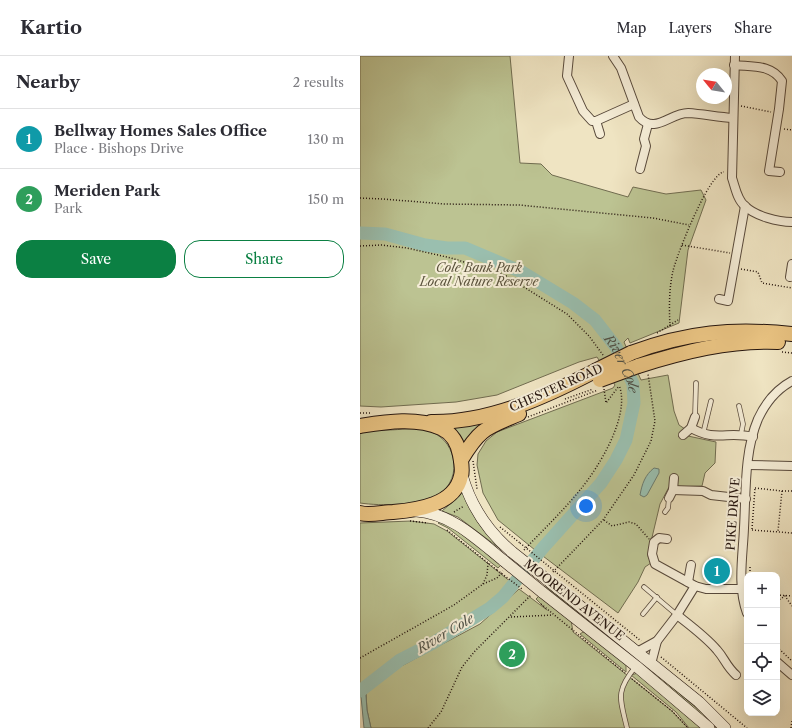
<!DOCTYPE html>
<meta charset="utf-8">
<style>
:root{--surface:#fff;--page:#f2f2f3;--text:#2b2b33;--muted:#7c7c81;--line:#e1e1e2;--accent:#0b8043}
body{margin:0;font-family:"Libre Caslon Text",serif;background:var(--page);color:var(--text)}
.controls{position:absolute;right:12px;bottom:12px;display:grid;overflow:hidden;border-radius:8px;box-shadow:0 4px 16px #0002}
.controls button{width:36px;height:36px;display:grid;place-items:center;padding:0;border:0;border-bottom:1px solid var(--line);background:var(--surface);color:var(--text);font:20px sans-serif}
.compass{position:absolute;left:336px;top:12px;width:36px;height:36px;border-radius:50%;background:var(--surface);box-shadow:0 4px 16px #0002;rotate:300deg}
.you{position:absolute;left:226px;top:450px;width:14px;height:14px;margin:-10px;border:3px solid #fff;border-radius:50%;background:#1a73e8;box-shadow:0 0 0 6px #1a73e833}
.badge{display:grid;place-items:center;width:26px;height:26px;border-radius:50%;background:var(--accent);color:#fff;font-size:13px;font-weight:700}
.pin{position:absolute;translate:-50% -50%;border:2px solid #fff;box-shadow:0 1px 4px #0006}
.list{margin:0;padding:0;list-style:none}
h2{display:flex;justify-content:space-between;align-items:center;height:52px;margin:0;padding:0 16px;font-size:17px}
h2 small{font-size:13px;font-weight:400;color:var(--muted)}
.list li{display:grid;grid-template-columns:26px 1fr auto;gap:12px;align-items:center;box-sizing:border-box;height:60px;padding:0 16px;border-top:1px solid var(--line)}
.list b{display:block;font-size:15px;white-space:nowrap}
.list p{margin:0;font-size:13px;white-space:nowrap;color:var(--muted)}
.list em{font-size:13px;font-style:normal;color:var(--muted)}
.actions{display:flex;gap:8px;padding:12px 16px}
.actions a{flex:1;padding:9px 0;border:1px solid var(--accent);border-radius:16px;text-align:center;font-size:14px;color:var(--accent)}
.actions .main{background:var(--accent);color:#fff}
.icon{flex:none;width:22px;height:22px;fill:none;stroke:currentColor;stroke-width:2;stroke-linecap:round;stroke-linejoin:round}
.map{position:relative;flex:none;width:432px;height:672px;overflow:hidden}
header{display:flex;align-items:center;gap:24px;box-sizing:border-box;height:56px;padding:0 20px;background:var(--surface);border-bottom:1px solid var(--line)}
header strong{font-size:19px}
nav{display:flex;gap:22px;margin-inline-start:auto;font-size:14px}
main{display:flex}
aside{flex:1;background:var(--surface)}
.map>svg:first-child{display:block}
.green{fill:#bcc392;stroke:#706c50}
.water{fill:#9abfaf;stroke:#6b7b6f}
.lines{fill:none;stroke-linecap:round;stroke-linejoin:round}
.river{stroke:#9abfaf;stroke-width:13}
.lane-casing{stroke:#58493b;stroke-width:5.5}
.street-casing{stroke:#58493b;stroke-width:10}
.secondary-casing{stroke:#25150e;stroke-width:12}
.highway-casing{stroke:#25150e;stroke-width:16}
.path{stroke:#25150e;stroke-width:1.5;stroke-dasharray:1 2;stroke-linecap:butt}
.lane{stroke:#f5edd7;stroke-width:4}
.street{stroke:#f5edd7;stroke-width:8}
.secondary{stroke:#f5edd7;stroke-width:11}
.highway{stroke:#e8c281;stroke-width:14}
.secondary-bridge-casing{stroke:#25150e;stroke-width:12;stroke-linecap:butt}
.highway-bridge-casing{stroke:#25150e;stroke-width:16;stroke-linecap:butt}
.path-bridge{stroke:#25150e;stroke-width:1.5;stroke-dasharray:1 2;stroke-linecap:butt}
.secondary-bridge{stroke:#f5edd7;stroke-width:11}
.highway-bridge{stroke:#e8c281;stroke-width:14}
.labels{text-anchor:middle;stroke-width:4;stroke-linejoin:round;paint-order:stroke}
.park-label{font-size:12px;font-style:italic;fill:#5a523c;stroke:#f5edd7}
.street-label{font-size:12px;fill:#25150e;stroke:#f5edd7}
.water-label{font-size:13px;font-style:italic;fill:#4e5046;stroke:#f5edd7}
</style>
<header>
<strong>Kartio</strong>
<nav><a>Map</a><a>Layers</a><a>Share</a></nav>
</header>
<main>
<aside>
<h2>Nearby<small>2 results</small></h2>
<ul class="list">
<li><span class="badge" style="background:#0f9aa8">1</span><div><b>Bellway Homes Sales Office</b><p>Place · Bishops Drive</p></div><em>130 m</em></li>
<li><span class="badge" style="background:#2e9e5b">2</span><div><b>Meriden Park</b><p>Park</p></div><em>150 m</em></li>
</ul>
<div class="actions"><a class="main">Save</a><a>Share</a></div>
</aside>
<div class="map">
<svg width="432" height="672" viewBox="0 0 432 672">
<rect width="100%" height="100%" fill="#efe4c2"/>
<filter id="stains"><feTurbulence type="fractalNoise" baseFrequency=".005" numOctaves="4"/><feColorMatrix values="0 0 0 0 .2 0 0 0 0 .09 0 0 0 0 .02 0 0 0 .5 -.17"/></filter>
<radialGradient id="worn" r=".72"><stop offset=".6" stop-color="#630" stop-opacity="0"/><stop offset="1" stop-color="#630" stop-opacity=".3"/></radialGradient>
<g class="green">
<polygon points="0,0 150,0 160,107 181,108 192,119 268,141 273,131 306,138 341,134 346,144 328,194 319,267 270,287 268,282 264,286 281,324 308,319 314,355 319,369 325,373 318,380 322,382 328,380 356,386 355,407 345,417 342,430 309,431 300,448 289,494 288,500 291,507 285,511 278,526 258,557 175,494 138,464 123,437 117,409 118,398 126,385 137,376 253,332 255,329 237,301 219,306 137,339 96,346 21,351 0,350"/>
<polygon points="141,357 104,390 99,379 91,371"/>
<path d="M28 374C40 374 54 371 65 374 96 380 105 422 78 439 61 450 20 450 0 447V375Z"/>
<path d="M103 432C112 464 124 476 147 498L98 461 82 455 96 443Z"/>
<polygon points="51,465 74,468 87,475 151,526 129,548 40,600 17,615 0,630 0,467"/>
<polygon points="83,465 88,468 141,509 138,512 88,472 78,467"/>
<polygon points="187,529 310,629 359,672 356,672 324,643 186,531"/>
<polygon points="159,533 187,554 176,543 180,539 211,564 213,576 312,655 328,672 11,672 7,654 6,637 16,626 34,614 120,568"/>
<polygon points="223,576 226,576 266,608 266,616 220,578"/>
<polygon points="278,617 342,672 329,672 316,656 271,619"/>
</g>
<g class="water">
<path d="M294 412 299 413V417L287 439 284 441 280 439C282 428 285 419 294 412Z"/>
<polygon points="5,625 7,654 11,672 4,672 0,630"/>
</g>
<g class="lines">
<path class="river" id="s1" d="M0 177 25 178 65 189 87 192H105L162 216 213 247 235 264 256 291 273 328 274 347 266 384 256 404 241 427 182 493 143 541 130 552 73 587 40 604 0 635"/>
<g class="lane-casing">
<g id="lane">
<polyline points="379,350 383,368 381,378"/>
<polyline points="335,361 336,327"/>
<polyline points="343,378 351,345"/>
<polyline points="305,456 308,452 309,442"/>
<polyline points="284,531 317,559"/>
<polyline points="283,558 297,541"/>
<path d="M267 672C260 642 255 636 276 610"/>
</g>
</g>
<g class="street-casing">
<g id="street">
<polyline points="209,0 207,20 223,55 232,65 236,65 274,48"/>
<path d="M253 0 261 12 279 61C295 79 310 57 328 57 343 58 358 61 373 62"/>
<path d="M375 0 372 122C375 130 377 144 385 150 395 160 418 166 432 166"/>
<path d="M374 9C392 11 411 8 422 25L419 53 409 115 420 116"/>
<polyline points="236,65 240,78"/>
<polyline points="280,113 286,90 284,83 288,68"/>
<polyline points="430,221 432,208"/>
<polyline points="359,243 368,245 385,150"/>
<path d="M331 372C356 386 367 375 393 381"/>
<polyline points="323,379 331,372 335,361"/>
<polyline points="388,409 432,410"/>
<polyline points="313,434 343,435 351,439 386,443"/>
<polyline points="309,442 313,434 314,422"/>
<polyline points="307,483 299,482 294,486 292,498 295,508 335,530 346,533 382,533"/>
<polyline points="328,526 331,509"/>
<path d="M387 557C377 530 383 499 384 472 386 437 384 396 398 363 405 348 417 333 432 325"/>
<path d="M317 559C331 570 346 581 357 594 365 603 366 610 376 619"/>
<polyline points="277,596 297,585"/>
<polyline points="417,606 432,619"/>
<polyline points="291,608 297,585 317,559 335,530"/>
</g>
</g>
<g class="secondary-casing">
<g id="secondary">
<path d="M102 419C111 451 127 475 152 496"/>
<path d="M56 455C91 457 118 484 144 505"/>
<polyline points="190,526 339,646 365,672"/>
<polyline points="182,536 276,610 349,672"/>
</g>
</g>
<g class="highway-casing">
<g id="highway">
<path d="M271 297C327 276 373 272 432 278"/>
<path d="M278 310C323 296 369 284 418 286"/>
<path d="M71 366C129 367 185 341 235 315"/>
<path d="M0 370C26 366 56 361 81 372 92 377 98 388 100 399 101 405 103 414 101 420 95 449 57 454 33 456 24 456 9 460 0 457"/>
<path d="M101 404C120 372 126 372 159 358"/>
</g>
</g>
<g class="path">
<polyline points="381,50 411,56"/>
<polyline points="424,73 432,74"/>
<polyline points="0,142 23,143 84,148 159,149 293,162 329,169"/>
<polyline points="322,189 370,197"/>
<polyline points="0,190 21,189 47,192 91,202 143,218 207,258 229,280 243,299"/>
<polyline points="381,213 398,216 402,227 432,232"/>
<path d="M310 270C309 252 309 232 313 215 317 198 349 117 364 116"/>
<polyline points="297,277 318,264"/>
<polyline points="422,296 432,297"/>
<polyline points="244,333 246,347 259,330"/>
<polyline points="205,343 233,333"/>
<polyline points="0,357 12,357"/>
<polyline points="168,361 238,334"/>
<polyline points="113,405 117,433"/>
<polyline points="395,432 422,435 418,475"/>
<polyline points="422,435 432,435"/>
<polyline points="94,456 104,450"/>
<polyline points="244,464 252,470 269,466 276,468 289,483"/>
<polyline points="50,465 68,467"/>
<polyline points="140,471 160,487"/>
<polyline points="392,473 395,432"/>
<polyline points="87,474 137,514"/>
<polyline points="392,474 432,477"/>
<path d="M164 494C183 474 203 455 220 434 239 411 271 359 259 329"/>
<polyline points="390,511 390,519"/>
<polyline points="193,516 243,464 274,419 291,385 295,365 288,318"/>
<polyline points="197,517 281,585"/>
<polyline points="123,528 127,519 128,507"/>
<polyline points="417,539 432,540"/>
<polyline points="417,545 425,540 432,550"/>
<polyline points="181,548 265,617"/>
<polyline points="151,561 193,559"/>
<polyline points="417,591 432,605"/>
<polyline points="301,601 387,672"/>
<polyline points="0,602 94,549 123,528 137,522 143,515"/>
<polyline points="272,623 312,655 328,672"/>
<polyline points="68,672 81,656 102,611 115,595 171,539"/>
<polyline points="431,672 432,665"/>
</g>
<use href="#lane" class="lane"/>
<use href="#street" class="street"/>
<use href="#secondary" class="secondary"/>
<use href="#highway" class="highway"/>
<g class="secondary-bridge-casing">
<g id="secondary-bridge">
<polyline points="152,496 190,526"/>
<polyline points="144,505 182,536"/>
</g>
</g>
<g class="highway-bridge-casing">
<g id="highway-bridge">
<polyline points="235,315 271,297"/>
<polyline points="240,324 278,310"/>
</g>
</g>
<g class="path-bridge">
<polyline points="160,487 197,517"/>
<polyline points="137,514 162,533"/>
</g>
<use href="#secondary-bridge" class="secondary-bridge"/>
<use href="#highway-bridge" class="highway-bridge"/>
</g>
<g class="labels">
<g class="park-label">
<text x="119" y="216">Cole Bank Park<tspan x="119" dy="14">Local Nature Reserve</tspan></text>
</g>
<g class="street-label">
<text transform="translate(196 332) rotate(-24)" y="4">CHESTER ROAD</text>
<text transform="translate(373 458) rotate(-86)" y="4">PIKE DRIVE</text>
<text transform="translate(214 544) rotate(38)" y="4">MOOREND AVENUE</text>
</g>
<g class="water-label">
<text dy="5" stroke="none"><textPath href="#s1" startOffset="308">River Cole</textPath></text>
<text transform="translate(85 577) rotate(-31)" y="5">River Cole</text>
</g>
</g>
<rect width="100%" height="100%" filter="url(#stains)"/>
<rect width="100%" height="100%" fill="url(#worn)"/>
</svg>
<div class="controls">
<button>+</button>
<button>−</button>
<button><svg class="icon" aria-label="locate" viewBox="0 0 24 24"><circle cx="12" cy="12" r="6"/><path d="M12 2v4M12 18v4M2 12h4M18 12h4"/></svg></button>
<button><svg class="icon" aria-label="layers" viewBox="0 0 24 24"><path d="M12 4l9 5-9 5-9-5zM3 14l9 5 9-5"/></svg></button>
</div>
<svg class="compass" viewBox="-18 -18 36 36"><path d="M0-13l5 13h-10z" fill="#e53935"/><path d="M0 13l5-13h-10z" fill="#7c7c81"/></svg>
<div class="you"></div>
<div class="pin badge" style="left:357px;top:515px;background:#0f9aa8">1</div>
<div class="pin badge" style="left:152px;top:598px;background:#2e9e5b">2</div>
</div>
</main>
